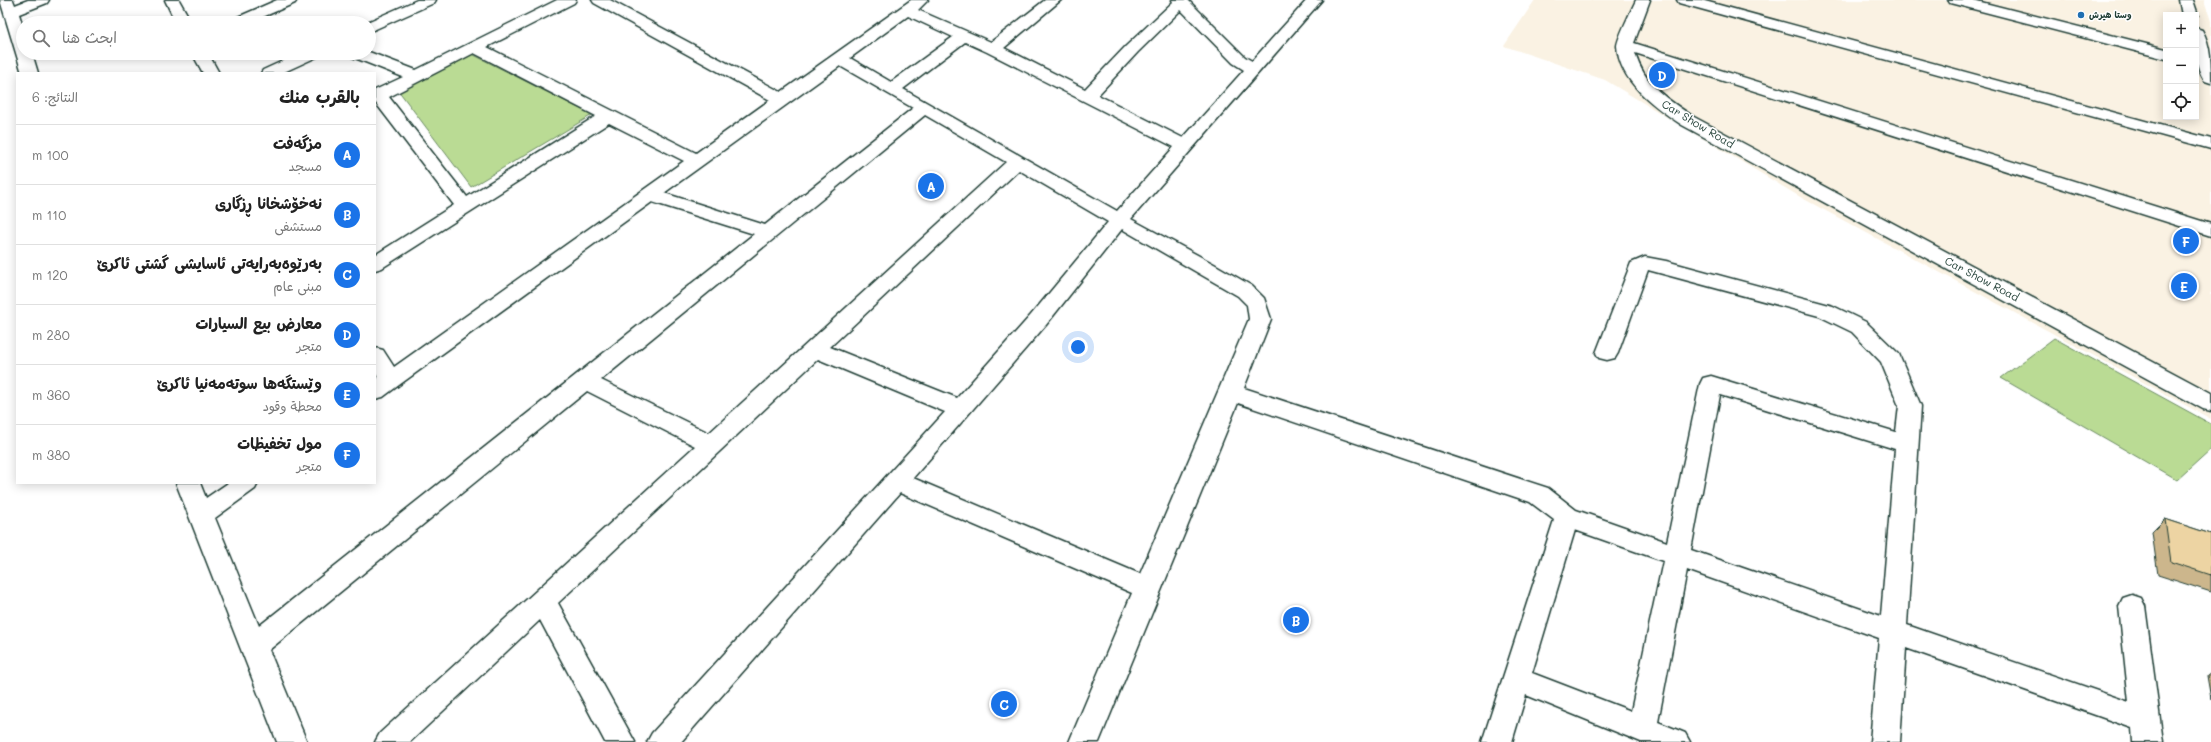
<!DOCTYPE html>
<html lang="ar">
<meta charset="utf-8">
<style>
:root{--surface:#fff;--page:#f2f2f2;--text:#222;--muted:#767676;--line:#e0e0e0;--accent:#1a73e8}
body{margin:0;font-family:Mali,"Playpen Sans Arabic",sans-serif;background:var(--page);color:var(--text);direction:rtl}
.controls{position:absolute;right:12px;top:12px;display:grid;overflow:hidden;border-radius:0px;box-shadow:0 2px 10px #0003}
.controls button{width:36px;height:36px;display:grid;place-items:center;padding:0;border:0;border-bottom:1px solid var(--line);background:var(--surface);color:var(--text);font:20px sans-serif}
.you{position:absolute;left:1078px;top:347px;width:14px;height:14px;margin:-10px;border:3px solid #fff;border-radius:50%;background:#1a73e8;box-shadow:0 0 0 6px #1a73e833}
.badge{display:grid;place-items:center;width:26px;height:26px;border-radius:50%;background:var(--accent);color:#fff;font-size:13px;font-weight:700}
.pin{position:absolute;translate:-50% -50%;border:2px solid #fff;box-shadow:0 1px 4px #0006}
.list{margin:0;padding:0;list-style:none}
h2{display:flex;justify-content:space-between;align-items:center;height:52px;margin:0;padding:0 16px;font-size:17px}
h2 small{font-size:13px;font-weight:400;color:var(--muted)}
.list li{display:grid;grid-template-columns:26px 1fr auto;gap:12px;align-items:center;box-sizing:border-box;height:60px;padding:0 16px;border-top:1px solid var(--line)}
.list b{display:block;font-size:15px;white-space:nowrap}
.list p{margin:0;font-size:13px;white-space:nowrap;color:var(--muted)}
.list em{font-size:13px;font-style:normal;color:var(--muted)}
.icon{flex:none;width:22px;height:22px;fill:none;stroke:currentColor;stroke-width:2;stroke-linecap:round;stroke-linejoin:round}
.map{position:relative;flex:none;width:2211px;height:742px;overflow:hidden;direction:ltr}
.search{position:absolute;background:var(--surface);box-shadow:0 2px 10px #0003;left:16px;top:16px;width:360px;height:44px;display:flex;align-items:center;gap:10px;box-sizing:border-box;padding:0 14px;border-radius:22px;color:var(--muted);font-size:15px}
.panel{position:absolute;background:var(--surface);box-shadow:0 2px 10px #0003;left:16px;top:72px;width:360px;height:412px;border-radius:0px;direction:rtl}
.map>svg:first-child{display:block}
.built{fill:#faf2e3;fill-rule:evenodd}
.green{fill:#badb94;stroke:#6c8c64}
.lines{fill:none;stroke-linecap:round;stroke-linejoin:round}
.minor-casing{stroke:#1f3d34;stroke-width:3}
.minor{fill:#fff;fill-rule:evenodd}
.wall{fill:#ccb68c;stroke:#1f3d34}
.building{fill:#edd4a3;stroke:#1f3d34}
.poi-dot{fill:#1f6fb2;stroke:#fff;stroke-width:1.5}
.labels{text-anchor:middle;stroke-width:3;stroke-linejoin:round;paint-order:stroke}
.far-poi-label{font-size:9px;font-weight:bold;fill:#1f3d34;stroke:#fff;text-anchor:start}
.street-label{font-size:11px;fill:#1f3d34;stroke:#fff}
</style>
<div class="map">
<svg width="2211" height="742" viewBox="0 0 2211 742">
<rect width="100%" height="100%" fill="#fff"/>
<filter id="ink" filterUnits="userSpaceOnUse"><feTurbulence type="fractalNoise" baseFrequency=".025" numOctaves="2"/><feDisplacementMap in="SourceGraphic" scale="8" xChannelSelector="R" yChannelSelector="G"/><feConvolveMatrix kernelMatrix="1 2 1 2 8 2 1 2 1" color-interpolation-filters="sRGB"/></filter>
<g filter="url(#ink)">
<path class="built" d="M1535 0H2204L2211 21V419L1802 198 1605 80 1504 46ZM2166 15H2196V117H2166Z"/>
<g class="green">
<polygon points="472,54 592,115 471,187 398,90"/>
<polygon points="2054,338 2211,424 2211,449 2177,480 2001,378"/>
</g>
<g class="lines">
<g class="minor-casing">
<g id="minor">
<polygon points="0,0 13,0 15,5 28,0 49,0 47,3 19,14 23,27 23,53 32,53 38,73 22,73"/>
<polygon points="165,0 179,0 192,23 176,23"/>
<polygon points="277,0 297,0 295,3 249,23 228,23 231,20"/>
<polygon points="417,0 436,0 434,3 369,32 369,23 365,23"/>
<path d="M557 0H576L574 3 487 47 696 153 770 100 594 3 592 0H610L781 92 911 0H928L918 10 991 42 1045 0H1061L1004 48 1085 89 1126 46 1173 2 1172 0H1188L1245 57 1252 61 1307 0H1322L1131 219 1214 264 1252 286 1264 298 1271 319 1244 388 1548 488 1576 510 1667 542 1700 384 1703 378 1711 376 1896 432 1899 406 1881 362 1852 332 1819 316 1648 270 1618 353 1615 358 1607 360 1599 358 1596 353 1631 263 1645 257 1666 261 1833 306 1866 322 1899 354 1921 406 1907 625 2129 702 2119 606 2123 598 2132 595 2141 598 2145 606 2163 742H2133L2132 728 1906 648 1900 742H1870L1879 638 1687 570 1658 722 1685 733 1690 742H1641L1526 695 1512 742H1482L1554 520 1530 502 1238 403 1099 742H1069L1132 593 900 493 681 742H647L652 733 945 412 818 359 558 603 635 742H605L540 620 410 742H375L380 733 695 446 587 391 269 650 307 742H277L176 483H200L206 498 228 483H258L255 489 215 518 259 626 754 234 652 202 399 385 383 397 375 399V380L378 378 375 372V348L383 350 394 367 684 161 609 123 382 268 375 270V255L454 205 375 102V90L403 77 350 56 348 53 369 52 416 70ZM1181 10 1233 63 1244 70 1183 138 1098 95 1138 52ZM908 16 953 37 891 82 850 58ZM965 42 987 52 1174 147 1117 211 903 89ZM474 53 596 116 467 197 389 97ZM840 66 913 108 765 225 664 193ZM925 115 1006 162 709 433 601 380ZM1019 170 1108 222 1031 315 957 398 830 347ZM1122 229 1238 296 1247 305 1249 319 1140 574 913 478 1046 325ZM1720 395 1895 449 1881 616 1691 550ZM1575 530 1663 561 1631 711 1532 673Z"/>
<path d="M1636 0H1650L1634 43 2211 224V236L1635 53C1644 85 1668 100 1694 117L2211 393V411L2203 409 1682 125C1655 107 1619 82 1617 46 1617 39 1632 9 1636 0Z"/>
<polygon points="1677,0 1701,0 2211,139 2211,149 1679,3"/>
<polygon points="1948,0 1973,0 2166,49 2166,59 1950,3"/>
<polygon points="2179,0 2193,0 2198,15 2196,17 2196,15 2182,15"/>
<path d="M2196 28 2202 30C2211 45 2211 65 2211 83L2205 81C2194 66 2196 46 2196 28Z"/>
<polygon points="192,53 208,53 219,73 203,73"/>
<polygon points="300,53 321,53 319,56 282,73 261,73 263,70"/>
</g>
</g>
<use href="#minor" class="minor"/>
</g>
<g class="wall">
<polygon points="2165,519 2211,534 2211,592 2158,575 2152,532"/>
<polygon points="2211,673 2211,699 2207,676"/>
</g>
<polygon class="building" points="2165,519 2211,534 2211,575 2171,562"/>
</g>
<circle class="poi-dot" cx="2081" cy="15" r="4"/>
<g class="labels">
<g class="far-poi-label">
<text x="2089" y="18">وستا هيرش</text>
</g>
<g class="street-label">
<text transform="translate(1698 124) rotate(31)" y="4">Car Show Road</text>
<text transform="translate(1982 279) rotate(28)" y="4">Car Show Road</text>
</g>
</g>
</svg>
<div class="controls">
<button>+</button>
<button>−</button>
<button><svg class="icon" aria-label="locate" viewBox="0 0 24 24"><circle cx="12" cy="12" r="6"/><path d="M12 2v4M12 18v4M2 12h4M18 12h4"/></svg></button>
</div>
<div class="you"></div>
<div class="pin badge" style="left:931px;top:186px">A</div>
<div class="pin badge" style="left:1296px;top:620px">B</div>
<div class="pin badge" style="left:1004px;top:704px">C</div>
<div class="pin badge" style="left:1662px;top:75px">D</div>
<div class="pin badge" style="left:2184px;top:286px">E</div>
<div class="pin badge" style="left:2186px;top:241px">F</div>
<div class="search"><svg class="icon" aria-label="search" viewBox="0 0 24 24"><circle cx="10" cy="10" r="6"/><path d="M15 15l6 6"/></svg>ابحث هنا</div>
<section class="panel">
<h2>بالقرب منك<small>النتائج: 6</small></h2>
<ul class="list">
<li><span class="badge">A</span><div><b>مزگەفت</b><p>مسجد</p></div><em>100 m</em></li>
<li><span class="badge">B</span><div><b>نەخۆشخانا ڕزگاری</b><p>مستشفى</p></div><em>110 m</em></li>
<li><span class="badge">C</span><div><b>بەرێوەبەرایەتی ئاسایشی گشتی ئاکرێ</b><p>مبنى عام</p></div><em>120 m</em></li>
<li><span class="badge">D</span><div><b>معارض بيع السيارات</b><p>متجر</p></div><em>280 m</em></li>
<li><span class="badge">E</span><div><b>وێستگەها سوتەمەنیا ئاکرێ</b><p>محطة وقود</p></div><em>360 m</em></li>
<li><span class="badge">F</span><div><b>مول تخفيظات</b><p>متجر</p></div><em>380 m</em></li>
</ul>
</section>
</div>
